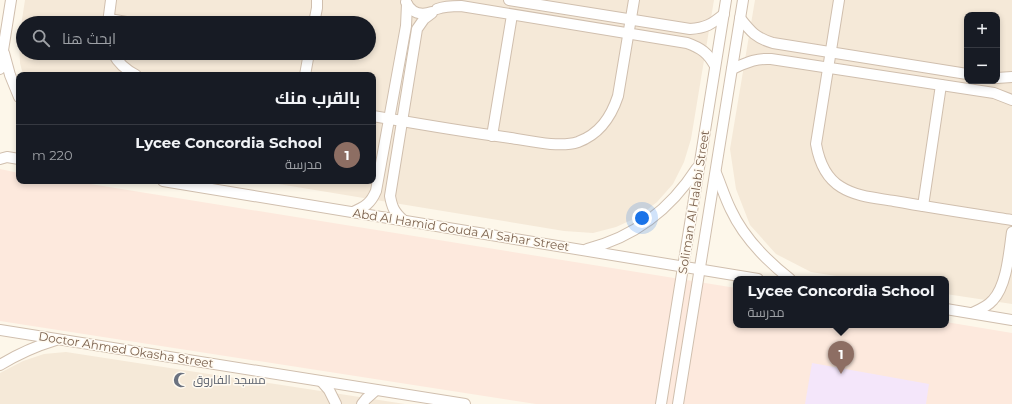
<!DOCTYPE html>
<html lang="ar">
<meta charset="utf-8">
<style>
:root{--surface:#171b24;--page:#242831;--text:#f1f3f6;--muted:#9ea1a6;--line:#363941;--accent:#e77a4e}
body{margin:0;font-family:Montserrat,Cairo,sans-serif;background:var(--page);color:var(--text);direction:rtl}
.controls{position:absolute;right:12px;top:12px;display:grid;overflow:hidden;border-radius:8px;box-shadow:0 2px 6px #0003}
.controls button{width:36px;height:36px;display:grid;place-items:center;padding:0;border:0;border-bottom:1px solid var(--line);background:var(--surface);color:var(--text);font:20px sans-serif}
.you{position:absolute;left:642px;top:218px;width:14px;height:14px;margin:-10px;border:3px solid #fff;border-radius:50%;background:#1a73e8;box-shadow:0 0 0 6px #1a73e833}
.badge{display:grid;place-items:center;width:26px;height:26px;border-radius:50%;background:var(--accent);color:#fff;font-size:13px;font-weight:700}
.pin{position:absolute;translate:-50% -33px;filter:drop-shadow(0 1px 2px #0008)}
.pin::after{content:'';position:absolute;top:21px;width:14px;height:12px;background:inherit;clip-path:polygon(0 0,100% 0,50% 100%)}
.popup{position:absolute;left:733px;top:276px;width:216px;height:52px;box-sizing:border-box;display:grid;place-content:center;border-radius:8px;background:var(--surface);filter:drop-shadow(0 1px 3px #0005);font-size:13px;white-space:nowrap;color:var(--muted)}
.popup b{font-size:15px;color:var(--text)}
.popup::after{content:'';position:absolute;left:50%;top:100%;margin-left:-8px;border:8px solid transparent;border-top-color:var(--surface)}
.list{margin:0;padding:0;list-style:none}
h2{display:flex;justify-content:space-between;align-items:center;height:52px;margin:0;padding:0 16px;font-size:17px}
h2 small{font-size:13px;font-weight:400;color:var(--muted)}
.list li{display:grid;grid-template-columns:26px 1fr auto;gap:12px;align-items:center;box-sizing:border-box;height:60px;padding:0 16px;border-top:1px solid var(--line)}
.list b{display:block;font-size:15px;white-space:nowrap}
.list p{margin:0;font-size:13px;white-space:nowrap;color:var(--muted)}
.list em{font-size:13px;font-style:normal;color:var(--muted)}
.icon{flex:none;width:22px;height:22px;fill:none;stroke:currentColor;stroke-width:2;stroke-linecap:round;stroke-linejoin:round}
.map{position:relative;flex:none;width:1012px;height:404px;overflow:hidden;direction:ltr}
.search{position:absolute;background:var(--surface);box-shadow:0 2px 6px #0003;left:16px;top:16px;width:360px;height:44px;display:flex;align-items:center;gap:10px;box-sizing:border-box;padding:0 14px;border-radius:22px;color:var(--muted);font-size:15px}
.panel{position:absolute;background:var(--surface);box-shadow:0 2px 6px #0003;left:16px;top:72px;width:360px;height:112px;border-radius:8px;direction:rtl}
.map>svg:first-child{display:block}
.residential{fill:#f5e9d8;fill-rule:evenodd}
.commercial{fill:#fde9dd}
.education{fill:#f4e6fa}
.lines{fill:none;stroke-linecap:round;stroke-linejoin:round}
.minor-casing{stroke:#d0bfae;stroke-width:12}
.minor{stroke:#fff;stroke-width:10}
.labels{text-anchor:middle;stroke-width:3;stroke-linejoin:round;paint-order:stroke}
.street-label{font-size:12px;fill:#795f4c;stroke:#fffaf0}
.worship-label{font-size:12px;fill:#5b616d;stroke:#fffaf0;text-anchor:start}
</style>
<div class="map">
<svg width="1012" height="404" viewBox="0 0 1012 404">
<rect width="100%" height="100%" fill="#fdf7ea"/>
<g class="residential">
<path d="M25 0H714L691 139 684 162 673 184 657 202 638 217 616 227 593 233 564 231 260 181H373V75H23L20 63 19 39ZM23 23H369V53H23Z"/>
<path d="M755 0H1012V304L946 294V279H855L811 272 776 254 750 225 736 189 730 149ZM967 15H997V81H967Z"/>
<polygon points="66,352 405,404 0,404 0,373 23,361 44,354"/>
</g>
<polygon class="commercial" points="0,169 19,173 19,181 72,181 736,288 736,325 946,325 946,322 1012,333 1012,404 536,404 0,321"/>
<polygon class="education" points="812,363 929,384 926,404 805,404"/>
<g class="lines">
<g class="minor-casing">
<g id="minor">
<path d="M509 0 690 29C706 28 712 24 724 14"/>
<path d="M839 0 816 144C819 161 826 178 841 187 857 197 877 198 894 201 933 208 973 214 1012 220"/>
<path d="M406 2C411 13 421 16 432 12"/>
<path d="M437 9C445 6 452 6 461 6L687 43C701 48 708 53 715 66"/>
<path d="M740 18C751 32 756 38 773 43L967 74"/>
<polyline points="109,19 132,23"/>
<polyline points="108,23 111,0"/>
<polyline points="314,23 317,8 317,0"/>
<polyline points="4,53 10,75 19,97"/>
<path d="M113 53C118 63 126 70 136 75"/>
<polyline points="0,69 11,0"/>
<path d="M732 69C746 63 755 58 771 59L994 93 1012 100"/>
<polyline points="305,75 309,53"/>
<polyline points="997,78 1012,77"/>
<path d="M373 116C419 124 465 132 511 138 530 141 560 148 578 142 600 134 611 117 618 96L634 0"/>
<polyline points="492,136 512,15"/>
<polyline points="0,159 7,157 19,159"/>
<path d="M716 173C721 185 725 198 731 210 744 238 766 260 790 279"/>
<polyline points="163,181 758,279"/>
<polyline points="923,206 941,85"/>
<path d="M353 212C365 207 371 203 376 191L406 26 407 4"/>
<path d="M403 220C394 212 392 207 390 196L417 29 424 19 432 13"/>
<path d="M587 249C635 237 670 210 697 168"/>
<polyline points="946,309 1012,320"/>
<path d="M972 313C979 310 987 307 993 300 1007 285 1009 252 1012 232"/>
<polyline points="0,330 465,404"/>
<path d="M0 365C18 354 36 346 56 340"/>
<polyline points="322,382 329,390 336,404"/>
<polyline points="362,404 366,399 376,390"/>
<polyline points="661,404 726,0"/>
<polyline points="678,404 743,0"/>
</g>
</g>
<use href="#minor" class="minor"/>
</g>
<defs>
<g id="mosque-bare" transform="scale(1.2)"><path d="M3.5-4.9A6 6 0 1 0 3.5 4.9A5 5 0 1 1 3.5-4.9Z" fill="#6b7280" stroke="#fffaf0" stroke-width="2.5" paint-order="stroke"/></g>
</defs>
<g fill-rule="evenodd">
<use href="#mosque-bare" x="181" y="380"/>
</g>
<g class="labels">
<g class="street-label">
<text transform="translate(694 202) rotate(-81)" y="4">Soliman Al Halabi Street</text>
<text transform="translate(461 230) rotate(9)" y="4">Abd Al Hamid Gouda Al Sahar Street</text>
<text transform="translate(126 350) rotate(9)" y="4">Doctor Ahmed Okasha Street</text>
</g>
<g class="worship-label">
<text x="193" y="384">مسجد الفاروق</text>
</g>
</g>
</svg>
<div class="controls">
<button>+</button>
<button>−</button>
</div>
<div class="you"></div>
<div class="pin badge" style="left:841px;top:374px;background:#8d6e63">1</div>
<div class="popup"><b>Lycee Concordia School</b>مدرسة</div>
<div class="search"><svg class="icon" aria-label="search" viewBox="0 0 24 24"><circle cx="10" cy="10" r="6"/><path d="M15 15l6 6"/></svg>ابحث هنا</div>
<section class="panel">
<h2>بالقرب منك<small></small></h2>
<ul class="list">
<li><span class="badge" style="background:#8d6e63">1</span><div><b>Lycee Concordia School</b><p>مدرسة</p></div><em>220 m</em></li>
</ul>
</section>
</div>
